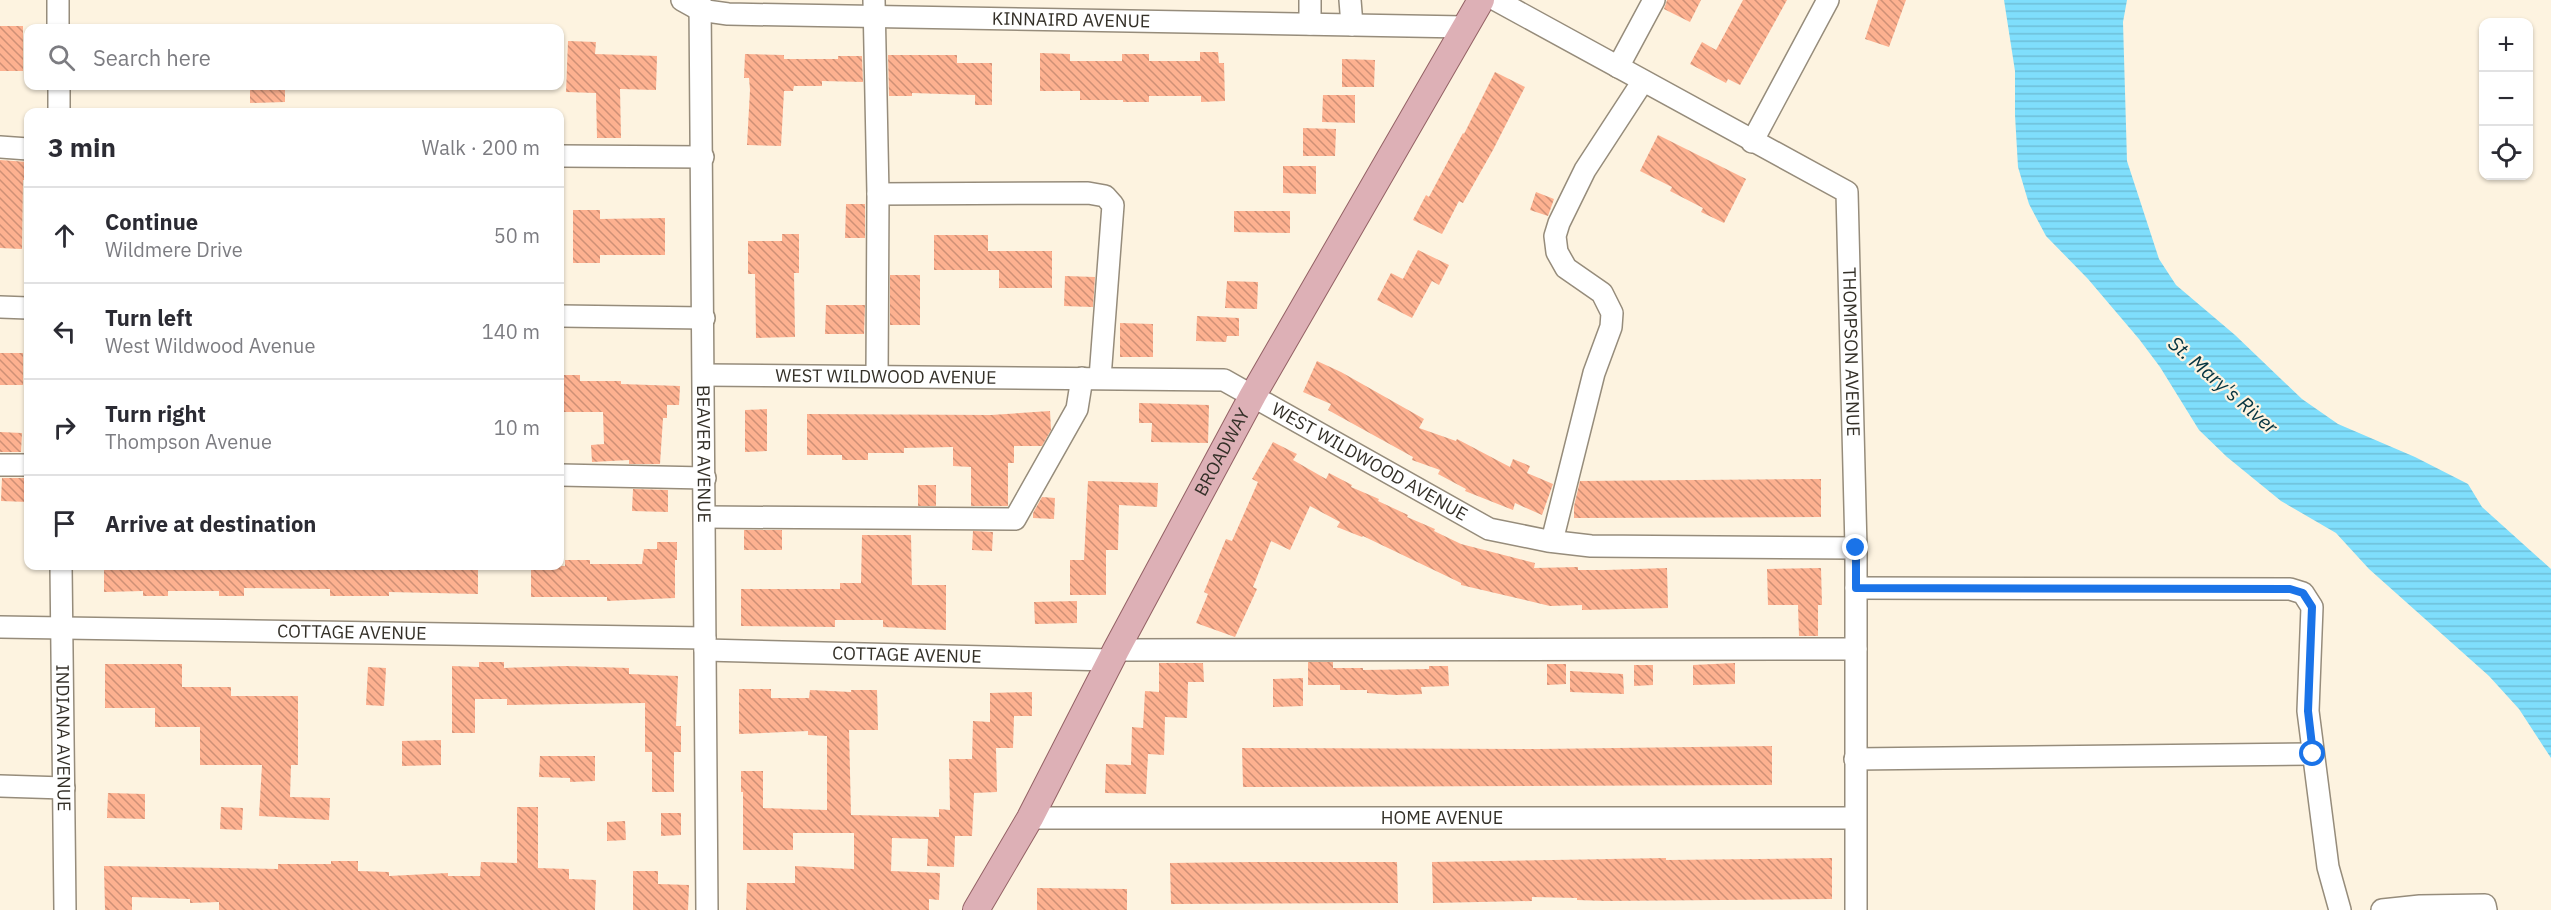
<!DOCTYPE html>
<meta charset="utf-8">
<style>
:root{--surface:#fff;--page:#f2f2f3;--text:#2b2b33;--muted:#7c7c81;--line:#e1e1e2}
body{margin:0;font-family:"IBM Plex Sans",sans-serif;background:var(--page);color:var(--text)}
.controls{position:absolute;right:18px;top:18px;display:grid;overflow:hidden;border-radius:12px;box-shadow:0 2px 4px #0004}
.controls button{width:54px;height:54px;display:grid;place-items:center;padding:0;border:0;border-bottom:2px solid var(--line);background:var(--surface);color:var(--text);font:30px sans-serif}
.stop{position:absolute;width:18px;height:18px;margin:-14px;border:4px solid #1a73e8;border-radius:50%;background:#fff}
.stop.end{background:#1a73e8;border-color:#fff;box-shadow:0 2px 6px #0008}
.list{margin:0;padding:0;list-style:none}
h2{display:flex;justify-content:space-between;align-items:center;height:78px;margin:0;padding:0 24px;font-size:26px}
h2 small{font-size:20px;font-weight:400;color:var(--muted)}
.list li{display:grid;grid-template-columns:39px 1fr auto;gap:18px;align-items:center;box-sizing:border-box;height:96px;padding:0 24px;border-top:2px solid var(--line)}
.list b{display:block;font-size:22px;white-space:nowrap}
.list p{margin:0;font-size:20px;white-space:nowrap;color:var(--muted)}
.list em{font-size:20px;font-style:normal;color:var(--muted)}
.icon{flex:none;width:33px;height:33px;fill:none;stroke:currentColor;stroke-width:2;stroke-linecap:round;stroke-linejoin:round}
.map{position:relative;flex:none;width:2551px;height:910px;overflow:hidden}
.search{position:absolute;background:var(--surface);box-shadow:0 2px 4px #0004;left:24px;top:24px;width:540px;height:66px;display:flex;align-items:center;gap:15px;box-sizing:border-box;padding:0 21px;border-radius:12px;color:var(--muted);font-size:22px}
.panel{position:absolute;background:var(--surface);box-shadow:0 2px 4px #0004;left:24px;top:108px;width:540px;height:462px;border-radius:12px}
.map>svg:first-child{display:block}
.water{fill:url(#water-rules)}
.building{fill:url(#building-back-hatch)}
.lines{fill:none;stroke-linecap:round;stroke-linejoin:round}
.minor-casing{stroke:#968c7b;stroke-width:24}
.major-casing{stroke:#936164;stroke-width:28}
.minor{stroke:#fff;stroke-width:21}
.major{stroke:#ddb0b6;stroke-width:26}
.route{stroke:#1a73e8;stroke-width:8}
.labels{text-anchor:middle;stroke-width:4.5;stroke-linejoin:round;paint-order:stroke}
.street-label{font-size:18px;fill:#343028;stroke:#fdf3e0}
.water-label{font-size:20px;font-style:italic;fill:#053440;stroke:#fdf3e0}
</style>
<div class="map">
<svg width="2551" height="910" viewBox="0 0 2551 910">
<defs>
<pattern id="water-rules" width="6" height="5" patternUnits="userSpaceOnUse" patternTransform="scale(1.5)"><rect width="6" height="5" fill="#7fdefc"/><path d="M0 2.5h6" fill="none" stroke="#6ebfd8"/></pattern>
<pattern id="building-back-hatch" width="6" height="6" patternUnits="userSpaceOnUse" patternTransform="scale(1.5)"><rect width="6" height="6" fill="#fdb190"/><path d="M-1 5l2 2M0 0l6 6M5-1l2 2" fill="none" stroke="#ce9076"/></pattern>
</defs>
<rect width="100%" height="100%" fill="#fdf3e0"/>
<polygon class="water" points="2004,0 2127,0 2123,22 2127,161 2159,259 2176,285 2235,335 2302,399 2338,424 2415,457 2468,484 2482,507 2551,569 2551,758 2519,709 2489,676 2369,569 2336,533 2281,501 2227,457 2199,430 2160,367 2139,339 2088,279 2046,236 2029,204 2018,167 2015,115 2015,71"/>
<g class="building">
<polygon points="1667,0 1701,0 1690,22 1664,9"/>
<polygon points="1743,0 1787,0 1740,85 1728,79 1726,83 1690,64 1702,42 1716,50"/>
<polygon points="1878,0 1906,0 1889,47 1865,39"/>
<rect x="0" y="26" width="23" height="45"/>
<polygon points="568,41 596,42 595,54 657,56 656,90 620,89 621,138 597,138 596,93 566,92"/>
<polygon points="1200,52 1218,52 1219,63 1224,63 1225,101 1201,102 1201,96 1149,96 1149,102 1123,102 1123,100 1080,100 1080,91 1040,91 1040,53 1070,54 1070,61 1122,61 1122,54 1149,54 1149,61 1200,61"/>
<polygon points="745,54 784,55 784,59 838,59 838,56 862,56 863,82 822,81 822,86 794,86 793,91 784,91 781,146 747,145 750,90 749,78 744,78"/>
<polygon points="888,55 957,55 957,63 992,63 992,105 975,105 975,95 912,93 912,96 889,96"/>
<polygon points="1342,59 1375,60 1374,87 1342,87"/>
<polygon points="1495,72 1525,87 1493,150 1463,203 1459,201 1442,234 1413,220 1426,195 1429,197 1463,133 1464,134"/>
<polygon points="250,86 285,86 285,102 250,103"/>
<polygon points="1323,95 1355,95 1355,123 1322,122"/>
<polygon points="1303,128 1336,129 1335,156 1303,156"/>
<polygon points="1658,135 1746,179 1724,223 1701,212 1703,208 1670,191 1672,187 1640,171"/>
<polygon points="0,160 28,162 28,180 23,180 22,249 0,248"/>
<polygon points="1283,166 1316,166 1316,194 1283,193"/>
<polygon points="1536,192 1554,199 1548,216 1530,210"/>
<polygon points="846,204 865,204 865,238 845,238"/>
<polygon points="573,210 600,210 600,219 665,218 665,255 600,255 600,263 573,263"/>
<polygon points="1234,211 1290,211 1290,233 1234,232"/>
<polygon points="782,234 799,234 799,273 794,273 795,337 756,338 755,274 748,274 748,241 782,241"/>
<polygon points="934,235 988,235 988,251 1052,251 1052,288 999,288 999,270 934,270"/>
<polygon points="1418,250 1449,265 1439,285 1432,281 1412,318 1377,300 1391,273 1403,279"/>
<rect x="890" y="275" width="30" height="50"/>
<polygon points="1065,276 1095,277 1093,307 1064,306"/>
<polygon points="1227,281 1258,282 1257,309 1225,308"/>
<polygon points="826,305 865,305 864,334 825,334"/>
<polygon points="1197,316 1239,318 1239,336 1227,336 1226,342 1196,341"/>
<polygon points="1120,323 1153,324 1153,357 1120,357"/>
<rect x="0" y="353" width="23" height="32"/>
<polygon points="1317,361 1341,372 1424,419 1419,428 1456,441 1457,439 1510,467 1513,459 1530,466 1527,473 1553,484 1542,515 1515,503 1513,510 1465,491 1466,489 1438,474 1440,470 1412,460 1413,457 1328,410 1331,404 1303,392"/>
<polygon points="560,375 580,375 580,381 621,381 621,384 680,386 679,405 667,405 667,418 663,418 660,464 629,464 629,460 592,462 591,445 604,444 603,412 560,412"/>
<polygon points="1139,403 1209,405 1208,443 1151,442 1152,423 1139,423"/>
<polygon points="767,409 767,451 745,452 745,410"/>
<polygon points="1050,411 1051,430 1042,446 1014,446 1014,463 1008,463 1008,506 971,506 971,467 953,466 953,447 904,448 904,453 868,453 868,460 842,460 842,455 807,455 807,414 991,415"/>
<polygon points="0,432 22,433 21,452 0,452"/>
<polygon points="1273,442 1297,454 1293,460 1326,479 1329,473 1352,485 1351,487 1379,499 1378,501 1408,515 1407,517 1435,529 1434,531 1461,544 1535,563 1534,568 1578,567 1578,570 1606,570 1667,568 1668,608 1582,610 1582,605 1550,606 1461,585 1461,583 1363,536 1362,537 1337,527 1340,522 1310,506 1290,550 1271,541 1253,587 1257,589 1235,637 1196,623 1208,594 1204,592 1226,539 1232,541 1258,482 1252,479"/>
<polygon points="2,478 28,478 28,502 1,501"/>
<polygon points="1821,479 1821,517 1574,518 1574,506 1580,481"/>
<polygon points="1088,481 1158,483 1157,507 1119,505 1118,550 1106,550 1106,595 1070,595 1070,560 1084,560"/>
<rect x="918" y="485" width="18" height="21"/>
<polygon points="633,489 668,490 668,512 632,511"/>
<polygon points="1042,497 1055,498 1054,519 1033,518 1033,513"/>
<rect x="744" y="530" width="38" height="20"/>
<polygon points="973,531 993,532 992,551 972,550"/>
<polygon points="862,535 911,535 912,585 946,585 946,630 883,627 883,620 835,620 835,627 741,626 741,589 840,589 840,583 861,583"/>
<polygon points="657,542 677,542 677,560 675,560 675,598 607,601 607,597 531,597 531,566 565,566 565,560 590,560 590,564 642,564 644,549 657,549"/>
<polygon points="104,566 478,566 478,594 389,592 389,596 330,596 330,589 244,588 244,596 219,596 219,591 168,591 168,596 143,596 143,591 104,592"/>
<polygon points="1821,568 1822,605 1818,605 1818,636 1799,636 1798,605 1768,605 1767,569"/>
<polygon points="1077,601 1077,623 1035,624 1034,602"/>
<polygon points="479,662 504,662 504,668 566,666 629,668 629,674 678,676 676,726 681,726 681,752 674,752 674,792 652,792 652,752 645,752 645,703 507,705 507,699 475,699 475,733 452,733 452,666 479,667"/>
<polygon points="1308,662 1333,662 1333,668 1363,668 1363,670 1429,669 1429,666 1448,666 1449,686 1421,687 1422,694 1396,695 1367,693 1367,690 1340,690 1340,685 1308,685"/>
<polygon points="1159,663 1203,663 1204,682 1188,682 1187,718 1165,717 1164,755 1148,754 1146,794 1105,793 1106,764 1131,765 1132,727 1143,728 1145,691 1159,692"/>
<polygon points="1735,663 1735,684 1693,685 1693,665"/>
<polygon points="105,664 182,664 182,687 231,687 231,696 298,696 298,765 291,765 290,797 330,798 329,820 259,816 262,765 200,765 200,727 155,727 155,708 105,708"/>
<polygon points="1547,664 1566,664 1566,684 1547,685"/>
<polygon points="1634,665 1653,665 1653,685 1634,686"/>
<polygon points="368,667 386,668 384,706 366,705"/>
<polygon points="1570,671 1623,674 1624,694 1570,692"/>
<polygon points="1303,678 1303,706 1273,707 1273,679"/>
<polygon points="739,689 771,689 771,698 809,698 810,690 851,692 851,690 877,690 878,730 849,730 851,815 939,817 939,809 950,810 949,759 972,759 973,721 990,722 990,693 1032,692 1032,716 1014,716 1013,748 996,748 997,792 974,793 972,836 955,836 954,867 927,866 928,839 892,838 891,871 940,873 939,900 929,899 929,910 746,910 747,883 795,883 795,866 854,869 854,833 793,833 793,850 743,850 743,792 741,792 741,771 763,771 763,808 827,810 827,736 808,735 808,731 739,734"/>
<polygon points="441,740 441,765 402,766 402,741"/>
<polygon points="1772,746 1772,785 1243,787 1242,748 1539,749"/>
<polygon points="540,756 595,756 595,781 570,782 570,778 539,777"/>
<polygon points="108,793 145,794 145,819 107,818"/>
<polygon points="221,807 243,808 242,830 220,829"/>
<polygon points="517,807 538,807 538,868 569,869 569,879 596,880 595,910 219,910 219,902 190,903 190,899 132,897 132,910 105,910 104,866 278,869 278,864 331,864 331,861 358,861 358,871 389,872 389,876 448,873 448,876 480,876 481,862 517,863"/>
<polygon points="661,813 681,813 681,835 661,836"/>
<polygon points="625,821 626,840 607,841 607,822"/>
<polygon points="1666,858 1666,860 1832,858 1832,899 1606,901 1577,900 1577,898 1532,897 1532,901 1433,903 1432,862"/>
<polygon points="1252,862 1397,862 1398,903 1171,904 1170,863"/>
<polygon points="633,871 658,871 658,884 689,885 688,910 633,910"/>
<polygon points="1037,888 1127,889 1127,910 1037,910"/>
</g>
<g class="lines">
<g class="minor-casing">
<g id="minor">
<polyline points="58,0 58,28"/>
<path id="s1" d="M682 0 700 10 728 14 1464 27"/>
<path id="s2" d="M700 0 707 910"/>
<polyline points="874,0 878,194 877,376"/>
<polyline points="1350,0 1352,25"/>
<path id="s3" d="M1496 0 1847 192 1856 548V910"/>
<polyline points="1310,24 1310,0"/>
<polyline points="1618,67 1654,0"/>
<polyline points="59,86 59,112"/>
<polyline points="1752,142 1828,0"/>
<polyline points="0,147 28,149"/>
<polyline points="560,156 703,157"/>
<polyline points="878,194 1088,193 1105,196 1113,205 1100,378"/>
<polyline points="0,307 28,308"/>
<polyline points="560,316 704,318"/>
<path id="s4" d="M704 375 1224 380 1489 529 1548 541 1591 546 1856 548"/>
<polyline points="0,465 28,465"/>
<polyline points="560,475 705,478"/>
<polyline points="705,517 1015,519 1077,409 1082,378"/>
<polyline points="1552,541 1594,373 1611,327 1612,313 1602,293 1566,268 1557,252 1555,236 1559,223 1585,170 1643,81"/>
<path id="s5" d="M61 566 65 910"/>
<polyline points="1856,588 2290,589 2303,593 2312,607 2308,711 2328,867 2340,910"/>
<path id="s6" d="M0 627 705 638"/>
<path id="s7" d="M705 650 1111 660"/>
<polyline points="1116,650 1856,649"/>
<polyline points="1855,759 2313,754"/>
<polyline points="0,786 64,788"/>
<path id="s8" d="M1030 818H1855"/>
<polyline points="2382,910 2420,906 2485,905 2486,910"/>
</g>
</g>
<g class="major-casing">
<g id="major">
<path id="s9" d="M976 910 1030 818 1116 650 1253 395 1481 0"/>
</g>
</g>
<use href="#minor" class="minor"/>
<use href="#major" class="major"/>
</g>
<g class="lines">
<polyline class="route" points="1856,548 1856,588 2290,589 2303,593 2312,607 2308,711 2313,754"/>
</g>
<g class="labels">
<g class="street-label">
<text dy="6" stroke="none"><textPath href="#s1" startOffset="392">KINNAIRD AVENUE</textPath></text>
<text dy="6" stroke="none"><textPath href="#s3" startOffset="560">THOMPSON AVENUE</textPath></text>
<text dy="6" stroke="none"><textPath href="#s4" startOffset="182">WEST WILDWOOD AVENUE</textPath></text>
<text dy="6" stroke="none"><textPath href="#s9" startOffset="520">BROADWAY</textPath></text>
<text dy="6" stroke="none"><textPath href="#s2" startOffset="454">BEAVER AVENUE</textPath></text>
<text dy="6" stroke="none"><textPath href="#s4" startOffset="687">WEST WILDWOOD AVENUE</textPath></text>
<text dy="6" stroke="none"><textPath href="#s6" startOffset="352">COTTAGE AVENUE</textPath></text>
<text dy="6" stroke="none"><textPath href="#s7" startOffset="202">COTTAGE AVENUE</textPath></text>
<text dy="6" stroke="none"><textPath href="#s5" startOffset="172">INDIANA AVENUE</textPath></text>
<text dy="6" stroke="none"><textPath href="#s8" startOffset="412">HOME AVENUE</textPath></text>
</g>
<g class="water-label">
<text transform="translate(2223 385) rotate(41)" y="7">St. Mary's River</text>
</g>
</g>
</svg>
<div class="controls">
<button>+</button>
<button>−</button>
<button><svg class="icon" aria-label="locate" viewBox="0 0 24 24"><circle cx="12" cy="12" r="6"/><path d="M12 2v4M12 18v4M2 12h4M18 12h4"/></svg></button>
</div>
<div class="stop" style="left:2313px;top:754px"></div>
<div class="stop end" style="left:1856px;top:548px"></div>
<div class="search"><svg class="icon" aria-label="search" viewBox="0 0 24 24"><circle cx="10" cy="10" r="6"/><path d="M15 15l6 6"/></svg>Search here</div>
<section class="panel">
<h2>3 min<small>Walk · 200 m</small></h2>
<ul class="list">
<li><svg class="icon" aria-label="ahead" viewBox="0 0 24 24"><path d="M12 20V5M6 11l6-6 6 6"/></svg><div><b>Continue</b><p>Wildmere Drive</p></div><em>50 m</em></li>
<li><svg class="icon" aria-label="left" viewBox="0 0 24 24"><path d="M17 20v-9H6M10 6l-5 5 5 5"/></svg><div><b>Turn left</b><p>West Wildwood Avenue</p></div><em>140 m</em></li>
<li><svg class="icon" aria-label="right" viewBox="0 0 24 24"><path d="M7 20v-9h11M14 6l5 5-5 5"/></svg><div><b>Turn right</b><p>Thompson Avenue</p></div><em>10 m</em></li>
<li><svg class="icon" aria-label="arrive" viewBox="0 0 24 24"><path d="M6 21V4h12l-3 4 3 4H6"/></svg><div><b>Arrive at destination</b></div></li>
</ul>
</section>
</div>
